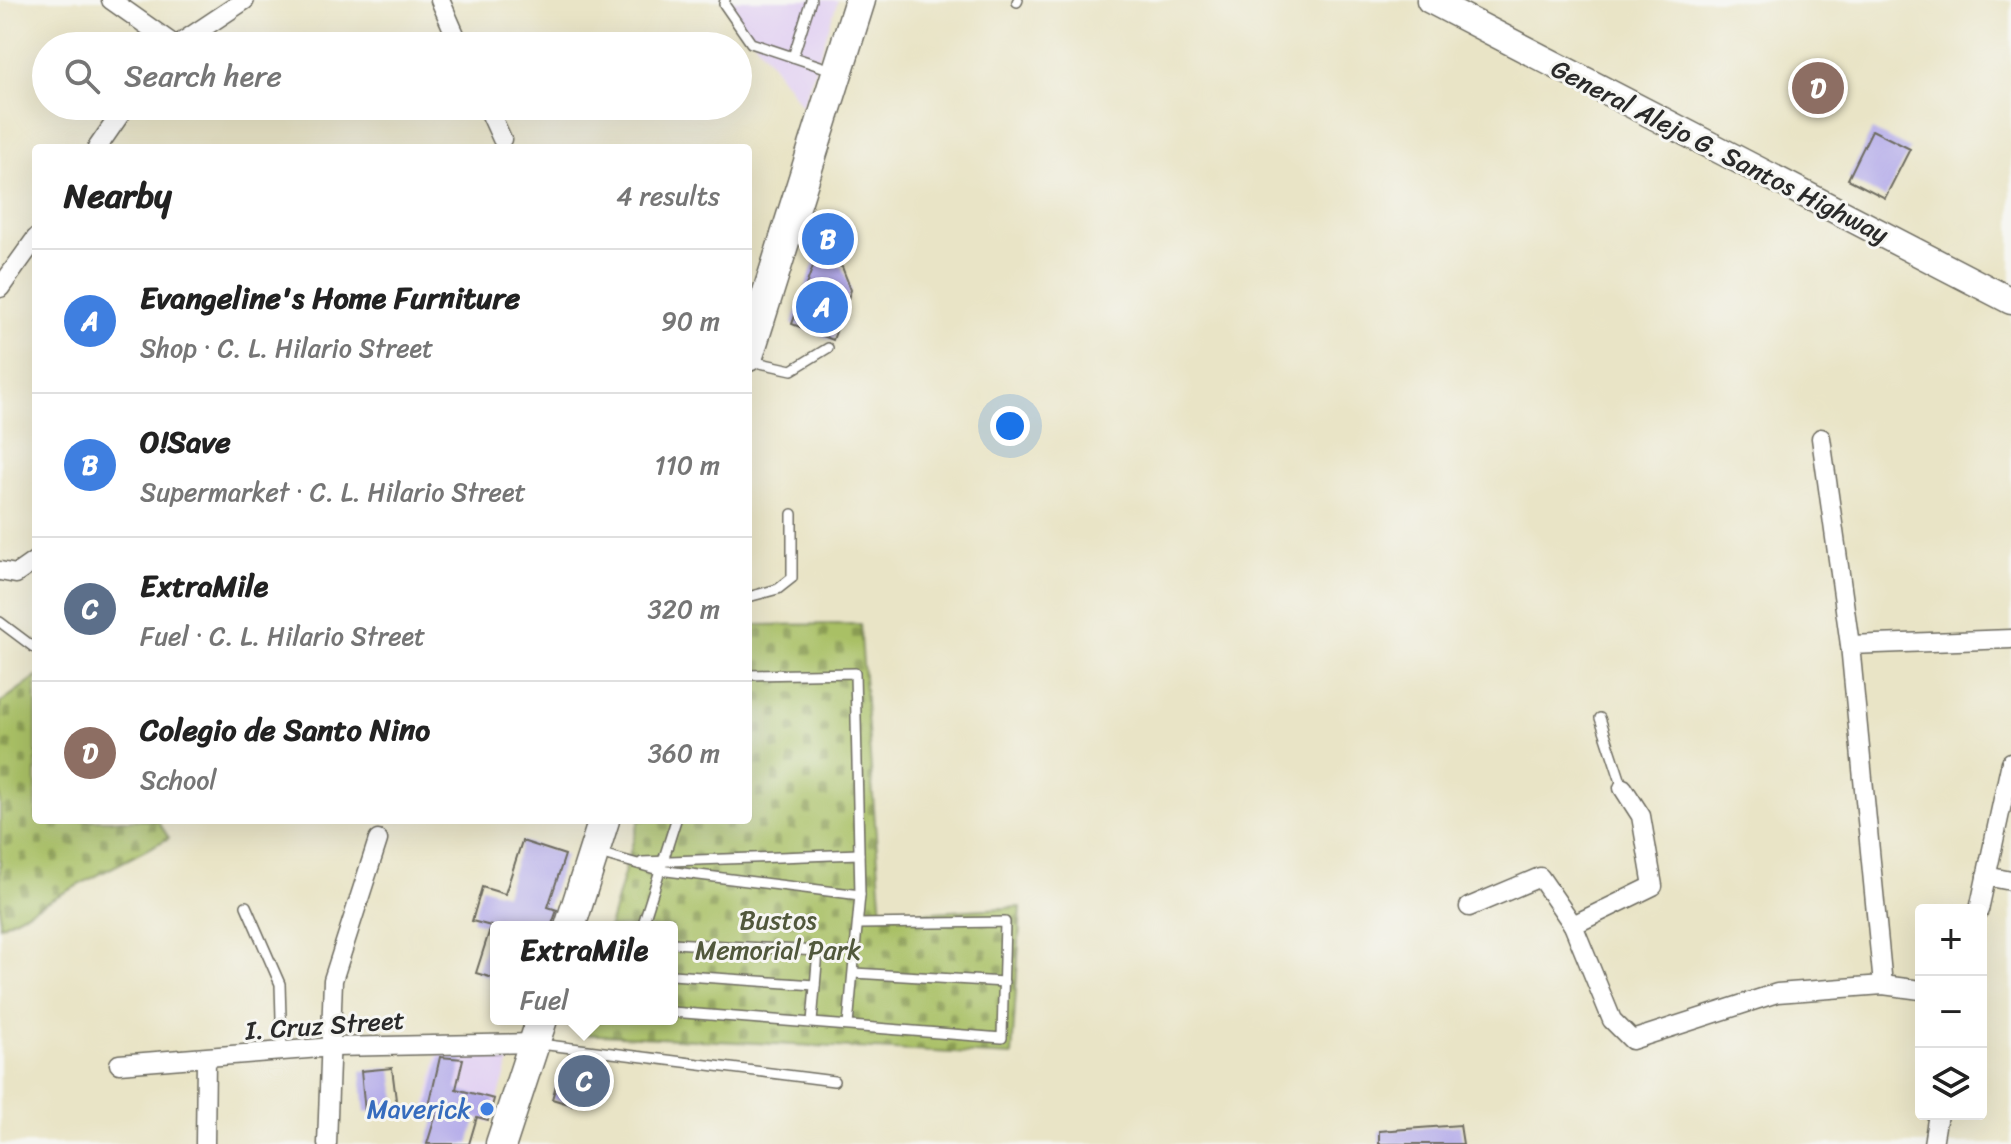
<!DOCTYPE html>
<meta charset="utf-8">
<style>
:root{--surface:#fff;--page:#f2f2f2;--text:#222;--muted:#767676;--line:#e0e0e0;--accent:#c8321e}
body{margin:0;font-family:Sriracha,sans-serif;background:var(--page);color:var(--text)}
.controls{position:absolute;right:24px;bottom:24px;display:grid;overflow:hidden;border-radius:8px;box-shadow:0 8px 32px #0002}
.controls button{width:72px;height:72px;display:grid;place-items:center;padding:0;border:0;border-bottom:2px solid var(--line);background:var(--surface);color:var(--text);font:40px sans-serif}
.you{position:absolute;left:1010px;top:426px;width:28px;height:28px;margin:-20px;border:6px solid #fff;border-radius:50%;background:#1a73e8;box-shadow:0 0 0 12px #1a73e833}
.badge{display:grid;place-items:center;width:52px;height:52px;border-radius:50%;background:var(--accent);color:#fff;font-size:26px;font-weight:700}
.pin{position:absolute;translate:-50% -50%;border:4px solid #fff;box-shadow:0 2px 8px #0006}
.popup{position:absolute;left:490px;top:921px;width:188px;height:104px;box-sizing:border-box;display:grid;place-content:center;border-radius:8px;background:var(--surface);filter:drop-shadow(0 2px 6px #0005);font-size:26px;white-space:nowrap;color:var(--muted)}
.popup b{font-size:30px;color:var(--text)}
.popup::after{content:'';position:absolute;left:50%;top:100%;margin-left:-16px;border:16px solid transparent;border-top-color:var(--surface)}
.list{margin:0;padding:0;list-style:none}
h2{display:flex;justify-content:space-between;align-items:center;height:104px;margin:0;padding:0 32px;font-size:34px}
h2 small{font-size:26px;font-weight:400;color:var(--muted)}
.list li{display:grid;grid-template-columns:52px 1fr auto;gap:24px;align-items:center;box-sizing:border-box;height:144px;padding:0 32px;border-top:2px solid var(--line)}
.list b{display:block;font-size:30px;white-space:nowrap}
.list p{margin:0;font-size:26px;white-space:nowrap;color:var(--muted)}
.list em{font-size:26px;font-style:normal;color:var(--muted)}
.icon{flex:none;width:44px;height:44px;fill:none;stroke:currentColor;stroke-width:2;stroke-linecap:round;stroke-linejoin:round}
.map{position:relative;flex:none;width:2011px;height:1144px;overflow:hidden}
.search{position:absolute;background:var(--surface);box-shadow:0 8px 32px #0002;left:32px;top:32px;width:720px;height:88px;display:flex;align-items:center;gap:20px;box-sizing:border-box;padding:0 28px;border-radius:44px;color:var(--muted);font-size:30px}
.panel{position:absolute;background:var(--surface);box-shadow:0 8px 32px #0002;left:32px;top:144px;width:720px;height:680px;border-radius:8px}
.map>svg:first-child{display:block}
.built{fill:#e3d3f2}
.cemetery{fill:url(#cemetery-stones);stroke:#6a7648;stroke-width:2}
.building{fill:#b4abe9}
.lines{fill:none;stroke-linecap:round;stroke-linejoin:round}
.service-casing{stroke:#6e6c61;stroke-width:12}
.minor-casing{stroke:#6e6c61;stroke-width:21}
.secondary-casing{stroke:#6e6c61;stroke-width:29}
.primary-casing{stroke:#6e6c61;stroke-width:33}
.service{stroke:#fff;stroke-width:9}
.minor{stroke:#fff;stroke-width:18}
.secondary{stroke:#fff;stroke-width:26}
.primary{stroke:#fff;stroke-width:30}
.shop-dot{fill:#3f7fe0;stroke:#f6f6f2;stroke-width:3}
.labels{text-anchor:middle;stroke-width:6;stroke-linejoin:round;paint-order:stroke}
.street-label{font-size:26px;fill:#2b2b2b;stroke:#f6f6f2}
.park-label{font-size:26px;fill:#51583c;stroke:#f6f6f2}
.shop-label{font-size:26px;fill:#366cbe;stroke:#f6f6f2;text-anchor:end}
</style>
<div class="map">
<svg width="2011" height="1144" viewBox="0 0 2011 1144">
<defs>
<pattern id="cemetery-stones" width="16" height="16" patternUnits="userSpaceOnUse" patternTransform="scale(2)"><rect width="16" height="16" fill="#a9c065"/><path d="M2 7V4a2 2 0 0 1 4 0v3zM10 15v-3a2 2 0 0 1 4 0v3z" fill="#8a9c53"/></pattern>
</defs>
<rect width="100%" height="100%" fill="#f6f6f2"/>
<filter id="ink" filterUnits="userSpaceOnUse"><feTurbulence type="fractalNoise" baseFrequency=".0125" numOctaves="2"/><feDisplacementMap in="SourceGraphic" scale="16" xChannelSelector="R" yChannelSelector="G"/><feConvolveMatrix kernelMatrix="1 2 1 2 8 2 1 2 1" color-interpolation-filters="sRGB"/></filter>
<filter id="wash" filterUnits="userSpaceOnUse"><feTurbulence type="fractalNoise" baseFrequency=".006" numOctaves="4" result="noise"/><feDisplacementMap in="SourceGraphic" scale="32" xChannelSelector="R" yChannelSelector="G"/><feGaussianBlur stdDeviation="1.8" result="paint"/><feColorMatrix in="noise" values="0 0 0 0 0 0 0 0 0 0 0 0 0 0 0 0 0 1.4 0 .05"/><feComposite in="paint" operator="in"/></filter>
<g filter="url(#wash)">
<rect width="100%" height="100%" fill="#e9e4c6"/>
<g class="built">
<polygon points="724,0 838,0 802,107 791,90"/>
<polygon points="439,1051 512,1053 491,1122 426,1106"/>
</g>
<g class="cemetery">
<polygon points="860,624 882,915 1021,907 1012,1056 580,1034 584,1019 672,1019 672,927 609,927 639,820 748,820 748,625"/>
<polygon points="36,677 36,820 157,820 169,838 0,926 0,703"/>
</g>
<g id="blocks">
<g class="building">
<polygon points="1872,130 1910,149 1885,198 1848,179"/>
<polygon points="816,258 842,267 851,290 833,340 792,324"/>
<polygon points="522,841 565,855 548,907 557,910 551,927 496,927 496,979 476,973 491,926 472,921 482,887 505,894"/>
<polygon points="440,1057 463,1059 456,1089 494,1099 488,1120 477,1117 469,1144 427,1144 438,1108 429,1106"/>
<polygon points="392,1068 397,1108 365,1112 361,1071"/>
<polygon points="560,1072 580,1078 572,1105 552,1099"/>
<polygon points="1460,1125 1463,1144 1379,1144 1379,1131"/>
</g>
</g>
</g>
<g filter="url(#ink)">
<use href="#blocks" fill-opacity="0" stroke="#6e6c61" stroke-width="2"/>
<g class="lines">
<g class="service-casing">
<g id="service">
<polyline points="725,0 724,4 751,43 835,71"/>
<polyline points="1017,2 1018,0"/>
<polyline points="793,57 811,0"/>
<polyline points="751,361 792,370 828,348"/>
<polyline points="748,597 778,589 792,578 792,514"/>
<polyline points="0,622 36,649"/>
<polyline points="748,675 855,673 860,895 848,1025"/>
<polyline points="1600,718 1623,788"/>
<polyline points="599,853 659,870 860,895"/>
<polyline points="642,862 859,854"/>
<polyline points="246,906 280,984 282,1052"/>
<polyline points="642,927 676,820"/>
<polyline points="672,943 818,951 812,1022"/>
<polyline points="854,973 1004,982"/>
<polyline points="672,975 815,985"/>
<polyline points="672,1012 1002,1038 1005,922 858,924"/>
<polyline points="540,1044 834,1081"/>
</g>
</g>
<g class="minor-casing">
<g id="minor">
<polyline points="111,0 176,46"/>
<polyline points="440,0 460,46"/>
<polyline points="176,46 245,0"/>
<polyline points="487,106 502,139"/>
<polyline points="97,148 126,106"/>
<polyline points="0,288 36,238"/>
<polyline points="1821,438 1850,645 1883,985"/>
<polyline points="0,571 16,574 36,560"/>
<polyline points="1850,645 2011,639"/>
<polyline points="1623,788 1641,816 1653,886 1573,925 1612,1020 1632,1040 1777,993 1883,985 1921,990"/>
<polyline points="1986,876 2011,881"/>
<polyline points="1469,907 1540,877 1573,925"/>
<polyline points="1979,910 2011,762"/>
<polyline points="119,1064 333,1047 534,1043"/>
<polyline points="205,1144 206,1059"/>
<polyline points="327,1144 333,980 378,840"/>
<polyline points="1933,1144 1938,1114"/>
</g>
</g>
<g class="secondary-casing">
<polyline id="secondary" points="1430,0 2011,301"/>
</g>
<g class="primary-casing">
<g id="primary">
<polyline points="748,356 860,0"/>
<polyline points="570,927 604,820"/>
<polyline points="501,1144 542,1019"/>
</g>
</g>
<use href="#service" class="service"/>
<use href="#minor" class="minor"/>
<use href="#secondary" class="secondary"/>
<use href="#primary" class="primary"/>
</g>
</g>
<circle class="shop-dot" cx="487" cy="1109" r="8"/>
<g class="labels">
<g class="street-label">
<text transform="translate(1720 151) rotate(27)" y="9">General Alejo G. Santos Highway</text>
<text transform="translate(325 1025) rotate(-4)" y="9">I. Cruz Street</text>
</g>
<g class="park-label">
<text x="778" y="929">Bustos<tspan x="778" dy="30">Memorial Park</tspan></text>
</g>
<g class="shop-label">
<text x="471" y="1118">Maverick</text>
</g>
</g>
</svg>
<div class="controls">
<button>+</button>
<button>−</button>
<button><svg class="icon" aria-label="layers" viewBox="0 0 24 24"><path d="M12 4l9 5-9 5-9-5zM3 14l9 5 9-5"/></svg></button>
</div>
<div class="you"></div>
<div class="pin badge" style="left:822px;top:307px;background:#3f7fe0">A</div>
<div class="pin badge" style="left:828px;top:239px;background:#3f7fe0">B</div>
<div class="pin badge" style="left:584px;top:1081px;background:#5c6f8a">C</div>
<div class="popup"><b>ExtraMile</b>Fuel</div>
<div class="pin badge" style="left:1818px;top:88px;background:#8d6e63">D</div>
<div class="search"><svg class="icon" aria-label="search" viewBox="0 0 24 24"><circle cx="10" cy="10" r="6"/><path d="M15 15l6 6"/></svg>Search here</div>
<section class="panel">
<h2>Nearby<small>4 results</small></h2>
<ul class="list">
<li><span class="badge" style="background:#3f7fe0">A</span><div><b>Evangeline's Home Furniture</b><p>Shop · C. L. Hilario Street</p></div><em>90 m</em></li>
<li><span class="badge" style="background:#3f7fe0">B</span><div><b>O!Save</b><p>Supermarket · C. L. Hilario Street</p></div><em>110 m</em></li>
<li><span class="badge" style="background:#5c6f8a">C</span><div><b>ExtraMile</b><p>Fuel · C. L. Hilario Street</p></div><em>320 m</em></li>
<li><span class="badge" style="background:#8d6e63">D</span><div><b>Colegio de Santo Nino</b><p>School</p></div><em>360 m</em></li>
</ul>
</section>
</div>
